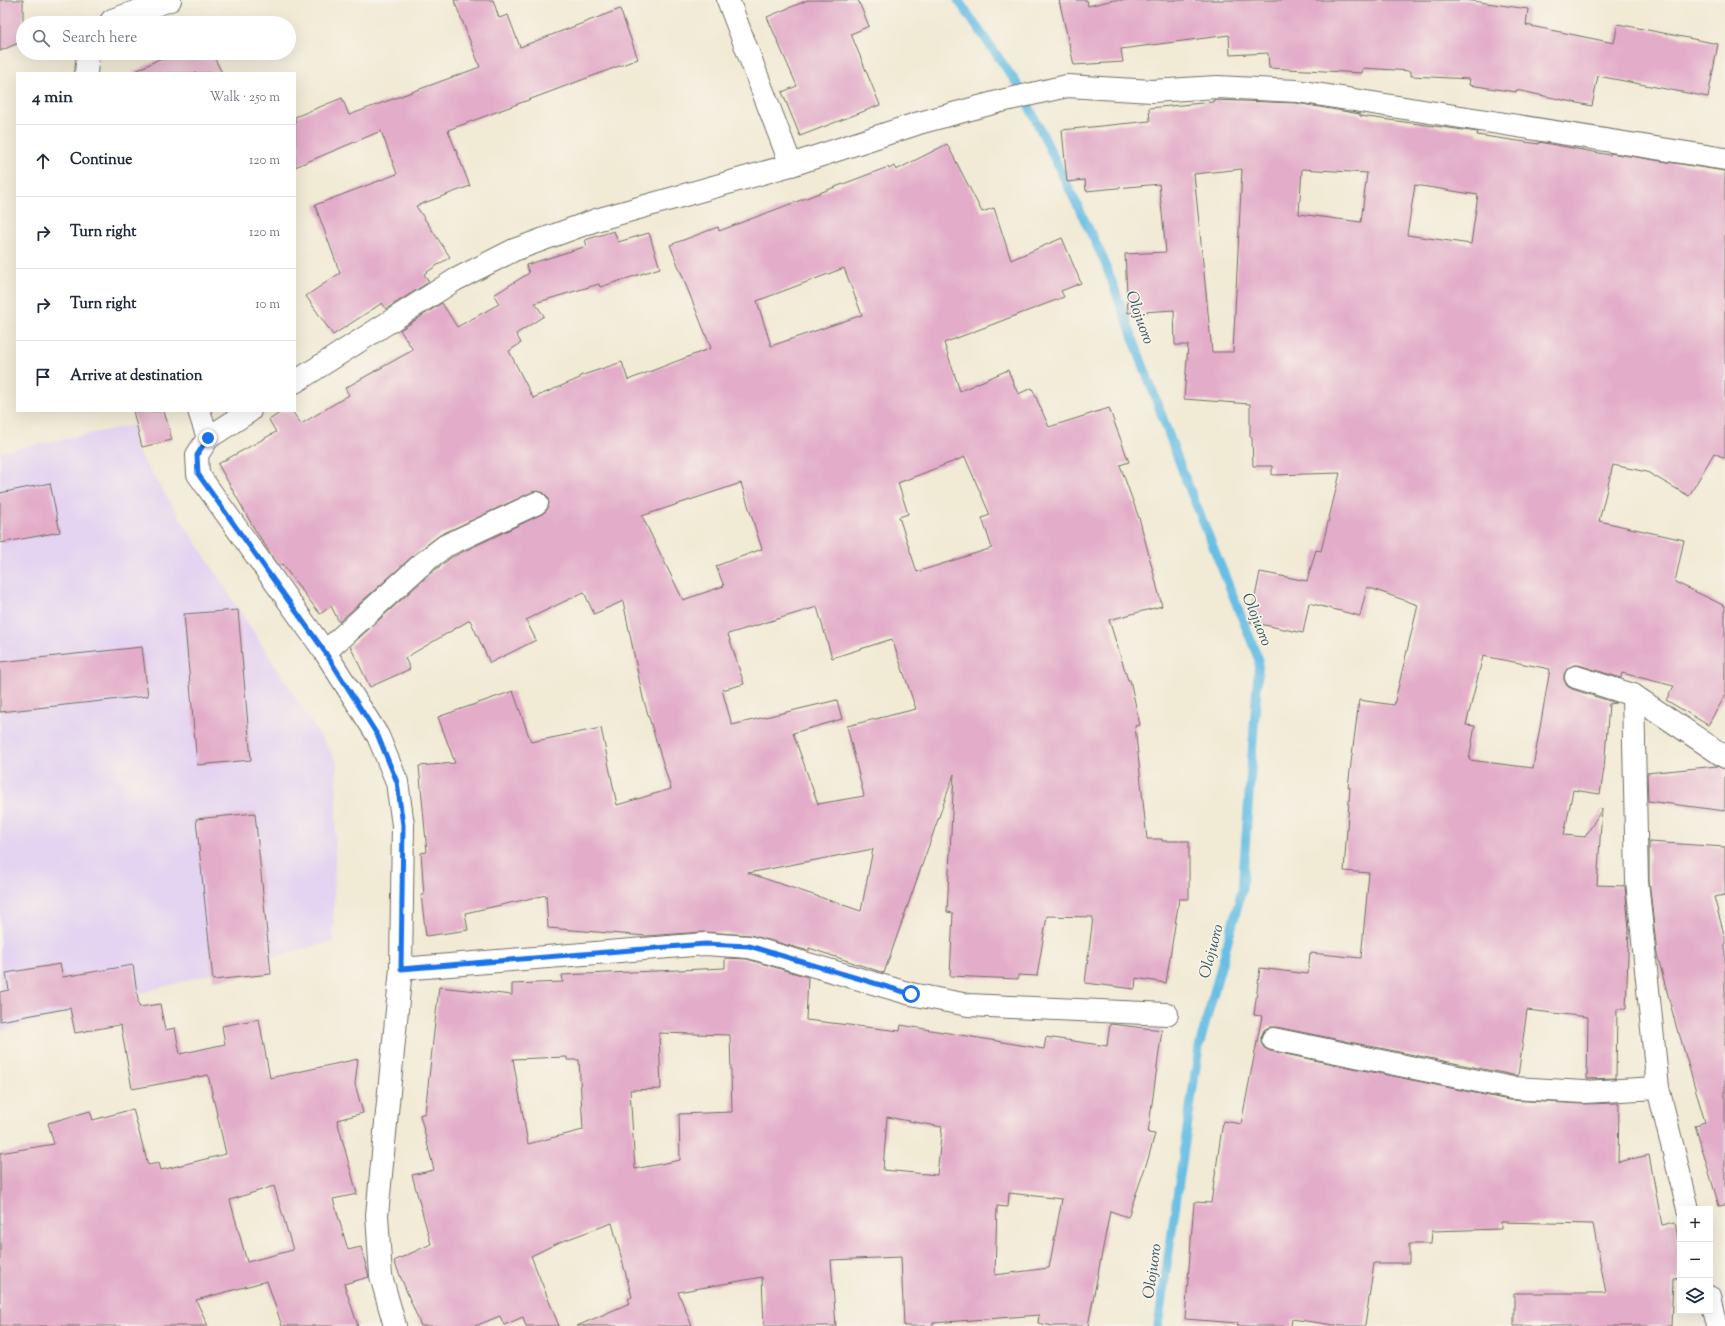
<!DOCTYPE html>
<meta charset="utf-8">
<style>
:root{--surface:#fff;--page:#f2f2f3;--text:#1f2937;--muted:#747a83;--line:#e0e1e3}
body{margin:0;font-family:"Sorts Mill Goudy",serif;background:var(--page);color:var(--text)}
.controls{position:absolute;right:12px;bottom:12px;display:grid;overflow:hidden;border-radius:0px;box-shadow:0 4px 16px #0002}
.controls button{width:36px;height:36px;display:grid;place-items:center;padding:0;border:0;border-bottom:1px solid var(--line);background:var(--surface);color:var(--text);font:20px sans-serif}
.stop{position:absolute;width:12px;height:12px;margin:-9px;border:3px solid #1a73e8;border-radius:50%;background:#fff}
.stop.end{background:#1a73e8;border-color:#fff;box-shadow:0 1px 4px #0008}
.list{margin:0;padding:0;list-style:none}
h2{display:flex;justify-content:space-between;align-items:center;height:52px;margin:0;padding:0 16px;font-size:17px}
h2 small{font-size:13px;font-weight:400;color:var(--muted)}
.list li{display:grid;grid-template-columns:26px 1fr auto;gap:12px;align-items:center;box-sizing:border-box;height:72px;padding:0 16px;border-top:1px solid var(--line)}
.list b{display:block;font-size:15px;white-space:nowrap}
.list em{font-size:13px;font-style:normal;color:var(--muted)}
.icon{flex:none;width:22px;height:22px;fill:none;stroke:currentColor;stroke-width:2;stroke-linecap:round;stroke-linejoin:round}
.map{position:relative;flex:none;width:1725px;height:1326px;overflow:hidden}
.search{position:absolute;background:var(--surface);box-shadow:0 4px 16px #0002;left:16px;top:16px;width:280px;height:44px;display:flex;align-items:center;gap:10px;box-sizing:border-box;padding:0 14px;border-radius:22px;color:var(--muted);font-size:15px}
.panel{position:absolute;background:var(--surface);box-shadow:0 4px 16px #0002;left:16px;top:72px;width:280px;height:340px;border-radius:0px}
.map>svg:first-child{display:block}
.built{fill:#e4d3f1}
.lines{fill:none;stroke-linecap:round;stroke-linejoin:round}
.stream{stroke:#67bee4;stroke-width:9}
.building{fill:#e3adc9;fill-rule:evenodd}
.minor-casing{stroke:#706e66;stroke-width:24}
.minor{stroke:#fff;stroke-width:22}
.route{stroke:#1a73e8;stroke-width:5}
.labels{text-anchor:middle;stroke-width:3.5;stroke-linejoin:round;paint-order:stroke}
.water-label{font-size:16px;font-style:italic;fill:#3d5762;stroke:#f7f3e8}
</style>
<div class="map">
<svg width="1725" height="1326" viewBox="0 0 1725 1326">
<rect width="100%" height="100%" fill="#f7f3e8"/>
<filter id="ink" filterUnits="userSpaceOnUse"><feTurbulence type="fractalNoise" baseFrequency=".025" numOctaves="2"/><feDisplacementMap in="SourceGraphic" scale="8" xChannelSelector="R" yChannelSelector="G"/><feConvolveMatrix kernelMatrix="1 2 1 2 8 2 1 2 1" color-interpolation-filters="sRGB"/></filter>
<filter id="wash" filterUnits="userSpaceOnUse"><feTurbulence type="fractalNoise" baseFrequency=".012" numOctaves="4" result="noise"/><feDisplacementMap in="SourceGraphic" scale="16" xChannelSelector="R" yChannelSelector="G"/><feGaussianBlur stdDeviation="0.9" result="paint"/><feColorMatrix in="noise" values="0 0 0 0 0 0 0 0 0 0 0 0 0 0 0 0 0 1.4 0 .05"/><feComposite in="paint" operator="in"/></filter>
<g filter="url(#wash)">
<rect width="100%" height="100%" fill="#f1ead5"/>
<polygon class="built" points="133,425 136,449 337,762 333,941 0,1031 0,452"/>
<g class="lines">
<polyline class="stream" points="958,0 1020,88 1103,258 1184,475 1259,660 1242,890 1199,1047 1158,1326"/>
</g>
<g id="blocks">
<g class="building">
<polygon points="0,0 23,0 23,41 0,51"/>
<polygon points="454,0 493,0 499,18 508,15 520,47 620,9 638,59 448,130 470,186 416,206 450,257 424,274 429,282 386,309 382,303 333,335 306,296 340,273 315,205 397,174 381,131 295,167 295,117 342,98 349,115 480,67"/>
<polygon points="808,0 858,0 869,26 851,34 880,105 800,136 782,92 797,86 767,17"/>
<polygon points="1059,0 1087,0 1088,6 1114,0 1466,0 1528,9 1526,25 1614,43 1618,24 1718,44 1708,97 1598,76 1592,106 1516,90 1516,92 1469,85 1470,79 1411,76 1411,71 1363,68 1362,73 1269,68 1268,53 1230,55 1229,35 1121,49 1123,62 1074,65"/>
<polygon points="163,53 212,53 222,73 132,73 165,56"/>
<path d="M1213 100 1296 103 1360 114V116L1478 132 1477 135 1539 144V142L1610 155V153L1725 171V458L1714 453 1689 496 1647 472 1613 465 1599 521 1684 540 1675 582 1725 606V696L1708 725 1666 700 1674 686 1622 673 1621 678 1579 665H1574L1568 668 1564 674V680L1567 686 1572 689 1616 703 1609 704 1604 769 1600 794 1573 790 1564 835 1585 837 1602 809 1597 885 1625 886 1629 929 1626 1009H1617L1616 1078 1587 1079 1588 1017 1527 1010 1518 1076 1276 1027H1269L1264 1030 1261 1037V1043L1264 1048 1270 1051 1509 1100 1583 1104 1619 1103 1618 1162 1649 1155 1662 1225 1675 1222 1680 1252V1279L1673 1280 1671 1326H1514V1293H1606L1593 1224 1501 1222V1229L1432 1231 1431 1244H1409V1263H1374L1365 1326H1341L1292 1319 1291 1326H1237L1238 1323 1185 1319 1194 1202 1211 1203 1223 1121 1241 1124 1262 1016 1254 1015 1260 968 1308 974 1310 953 1361 958 1369 873 1344 871 1350 787H1348L1359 700 1394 705 1418 605 1367 587 1360 616 1309 603 1303 633 1250 622 1260 572 1307 581 1316 550 1321 551 1340 473 1272 475V466H1253L1252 437H1250V404L1184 399 1188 345H1175L1174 310 1128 313 1125 254 1166 252 1159 184 1086 191 1085 180 1067 182 1062 130 1150 121 1149 108 1213 102ZM1242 169 1233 352H1212L1194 174ZM1302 169 1367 173 1361 222 1299 214ZM1415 185 1478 195 1471 244 1407 235ZM1483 656 1550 669 1533 768 1469 760 1475 726 1466 725Z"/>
<path d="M947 144 982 212 994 208 1011 260 1062 238 1081 283 1061 291 1064 297 944 343 960 391 1008 370 1018 394 1032 388 1049 427 1109 408 1129 462 1120 465 1140 521 1162 606 1109 620 1128 680H1130L1140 725 1135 726 1147 839H1162V841H1189V899H1179L1166 983 1136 978 1135 989 1085 983 1093 917 1047 916 1037 976 1018 975V979L950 976 953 913 947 912 954 774 884 973 809 948V951L750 935 704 932 646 936 548 928 546 895 465 913 468 930 426 936 421 895H424L421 853 427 852 419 766 455 763 438 717 513 691 531 742 601 728 617 805 671 789 643 698 623 601 594 614 584 592 526 620 536 640 490 663 470 620 405 658 410 669 370 687 350 646 431 573 452 557 542 514 547 510 549 504 548 497 544 493 538 491 532 492 440 535 415 554 339 622 331 606 320 614 282 564 279 566 255 530 218 464 276 432 269 420 283 411H292L301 424 349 395 345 388 413 350 400 330 442 303 457 327 499 304 494 295 529 273 526 265 587 246 585 240 614 231 618 242 649 233 660 268 600 287 599 284 535 303 544 316 516 334 521 343 509 351 533 398 580 378V376L622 362 628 380 711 348 670 245 718 227 719 231 888 167 889 169 894 166 896 170ZM844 268 862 315 771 346 757 301ZM965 457 990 515 982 518 992 548 917 572 899 517 908 514 898 483ZM741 483 762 549 716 566 724 586 683 600 642 516ZM817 607 832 658 892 639 916 709 847 726 864 796 818 804 793 733 842 719 837 700 732 725 722 690 744 684 728 634ZM873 849 861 911 748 873Z"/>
<polygon points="133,411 164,411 172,440 142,447"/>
<polygon points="50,483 60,532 0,543 0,493"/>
<polygon points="238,610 251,760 197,765 184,614"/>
<polygon points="142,647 148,696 0,712 0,662"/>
<polygon points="1717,766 1725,769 1725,811 1648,801 1647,773"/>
<polygon points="255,813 271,974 213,980 196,819"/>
<polygon points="1649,842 1725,847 1725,895 1714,897 1725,938 1725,1205 1719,1206 1695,1125 1705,1122 1679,1033 1678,1033 1657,954 1649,880"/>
<path d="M725 958 747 959 808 977 806 1020 900 1031 901 1025 1044 1049 1046 1037 1107 1046 1110 1024 1162 1030 1148 1133 1155 1134 1148 1159 1128 1217 1110 1211 1088 1326H1053L1038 1323 1039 1315 933 1323V1326H904L901 1257 831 1260 836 1326H764L762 1277 678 1292 692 1326H577L630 1303 628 1299 632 1297 612 1223 560 1242 531 1256 559 1326H526L523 1317 504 1325 500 1316 475 1326H421L394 1261 431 1244 412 1175 434 1170 420 1115 425 1113 439 987 512 995V984L563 982 562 975 725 968ZM659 1033 730 1035 732 1112 679 1114 680 1160 635 1169 630 1090 661 1089ZM567 1057V1060H579L583 1130 528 1144 513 1059ZM887 1117 942 1127 937 1175 883 1170ZM1009 1193 1062 1199 1049 1268 995 1275 997 1206 1008 1207Z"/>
<path d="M60 964 63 977 133 965 139 1007 160 1004 165 1030 175 1028 180 1054 225 1044 222 1026 259 1019 270 1078 358 1059 355 1084 363 1113 337 1120 357 1194 333 1199 348 1250 361 1247 368 1273 369 1277 344 1284 358 1326H282L267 1281 196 1300 208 1326H0V1153L54 1144 48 1123 90 1111 93 1120 133 1109 148 1165 159 1163 161 1170 226 1154 208 1075 132 1089 121 1026 119 1025 75 1033 70 1008 0 1021V992L9 990 6 973ZM274 1186 293 1250 247 1262 230 1200Z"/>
</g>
</g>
</g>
<g filter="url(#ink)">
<use href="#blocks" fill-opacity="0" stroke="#706e66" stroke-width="1"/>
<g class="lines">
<g class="minor-casing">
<g id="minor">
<polyline points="728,0 791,165"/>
<polyline points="110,23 112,20 170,0"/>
<polyline points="86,73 88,53"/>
<polyline points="295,382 455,280 514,250 596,220 791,165 919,123 1001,101 1067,86 1152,91 1217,87 1297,91 1725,159"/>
<polyline points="199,411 208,438"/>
<polyline points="250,411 208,438 197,455 198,474 325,652 378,736 397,782 403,825 401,969 377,1215 381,1276 395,1326"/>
<polyline points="325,652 423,563 445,546 537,503"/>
<polyline points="1576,677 1633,695 1725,757"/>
<polyline points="1633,695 1637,881 1658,1088 1688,1209"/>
<polyline points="401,969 705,944 749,947 911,994 968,1005 1167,1014"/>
<polyline points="1273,1039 1512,1088 1584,1092 1658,1088"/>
<polyline points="1710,1297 1717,1326"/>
</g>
</g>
<use href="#minor" class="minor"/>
</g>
</g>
<g class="lines" filter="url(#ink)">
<polyline class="route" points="208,438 197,455 198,474 325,652 378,736 397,782 403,825 401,969 705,944 749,946 911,994"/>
</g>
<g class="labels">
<g class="water-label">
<text transform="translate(1141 317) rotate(70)" y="6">Olojuoro</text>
<text transform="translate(1258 619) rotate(68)" y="6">Olojuoro</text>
<text transform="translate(1210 951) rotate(-75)" y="6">Olojuoro</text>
<text transform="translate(1151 1271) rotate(-82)" y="6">Olojuoro</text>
</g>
</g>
</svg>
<div class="controls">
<button>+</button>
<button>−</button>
<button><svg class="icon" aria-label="layers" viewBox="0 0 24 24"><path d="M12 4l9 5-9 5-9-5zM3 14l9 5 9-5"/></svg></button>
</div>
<div class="stop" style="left:911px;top:994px"></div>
<div class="stop end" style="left:208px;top:438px"></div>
<div class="search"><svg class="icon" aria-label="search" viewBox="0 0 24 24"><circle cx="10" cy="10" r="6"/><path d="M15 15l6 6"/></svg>Search here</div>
<section class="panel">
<h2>4 min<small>Walk · 250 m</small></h2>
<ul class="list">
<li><svg class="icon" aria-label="ahead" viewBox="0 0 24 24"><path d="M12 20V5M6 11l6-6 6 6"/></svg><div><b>Continue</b></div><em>120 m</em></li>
<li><svg class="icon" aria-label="right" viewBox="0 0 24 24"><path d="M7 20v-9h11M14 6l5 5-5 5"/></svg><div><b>Turn right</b></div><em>120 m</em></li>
<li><svg class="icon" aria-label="right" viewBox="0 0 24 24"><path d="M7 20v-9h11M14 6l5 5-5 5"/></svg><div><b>Turn right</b></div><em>10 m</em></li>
<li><svg class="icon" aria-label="arrive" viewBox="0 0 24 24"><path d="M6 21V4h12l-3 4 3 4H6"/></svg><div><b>Arrive at destination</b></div></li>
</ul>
</section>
</div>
